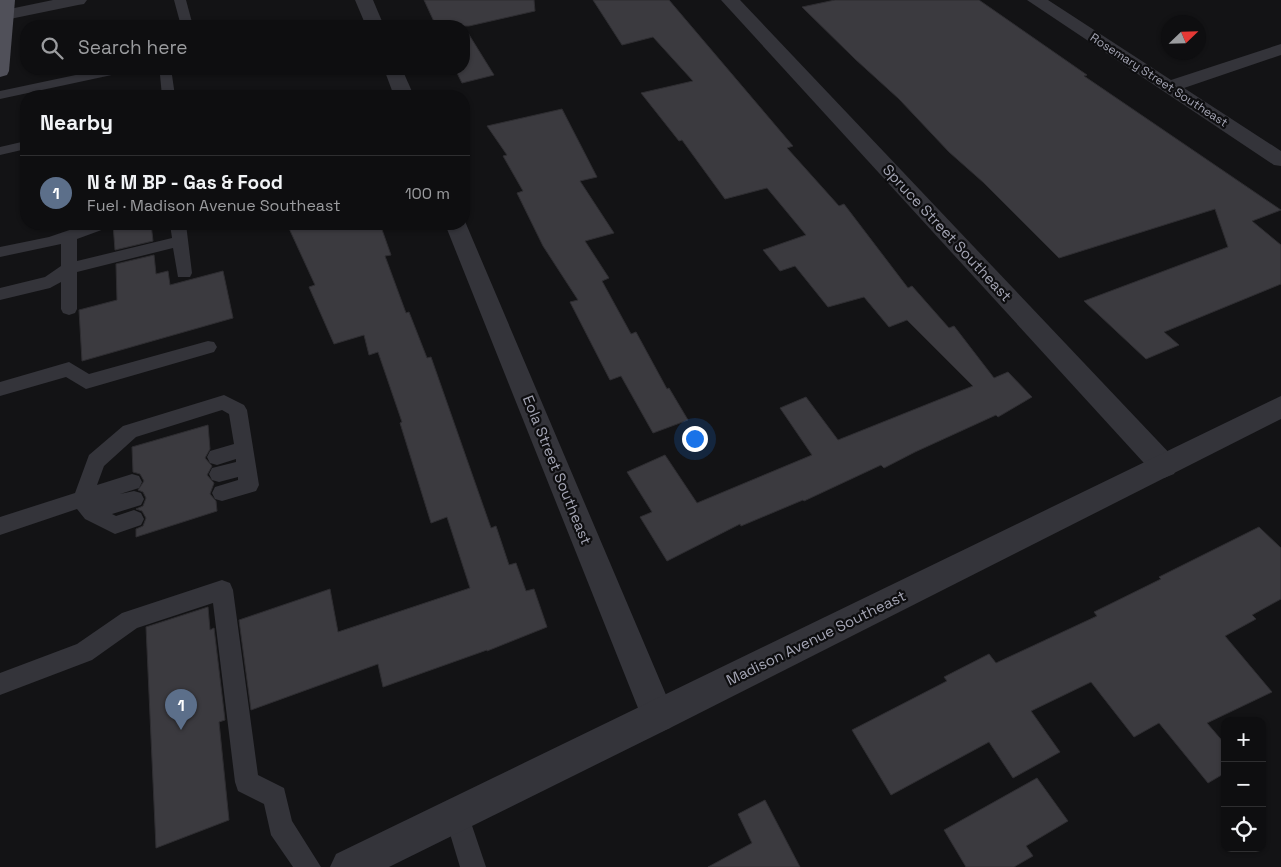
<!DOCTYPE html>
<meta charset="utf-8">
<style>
:root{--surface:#0e0e10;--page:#171719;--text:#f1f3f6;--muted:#9b9c9f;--line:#2e2e30;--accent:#2563eb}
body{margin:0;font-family:"Space Grotesk",sans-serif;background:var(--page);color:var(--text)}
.controls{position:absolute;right:15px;bottom:15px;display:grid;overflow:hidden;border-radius:10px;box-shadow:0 1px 4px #0004}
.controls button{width:45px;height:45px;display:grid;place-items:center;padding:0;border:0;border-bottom:1px solid var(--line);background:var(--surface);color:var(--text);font:25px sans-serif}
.compass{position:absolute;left:1161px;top:15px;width:45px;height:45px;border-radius:50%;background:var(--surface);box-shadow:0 1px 4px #0004;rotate:67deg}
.you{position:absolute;left:694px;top:438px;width:18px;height:18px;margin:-12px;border:4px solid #fff;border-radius:50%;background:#1a73e8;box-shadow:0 0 0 8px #1a73e833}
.badge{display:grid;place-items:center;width:32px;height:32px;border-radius:50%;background:var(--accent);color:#fff;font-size:16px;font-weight:700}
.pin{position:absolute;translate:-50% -41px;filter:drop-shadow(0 1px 2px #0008)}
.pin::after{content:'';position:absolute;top:26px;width:18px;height:15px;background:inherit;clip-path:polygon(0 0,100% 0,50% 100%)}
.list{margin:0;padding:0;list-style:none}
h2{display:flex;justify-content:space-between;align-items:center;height:65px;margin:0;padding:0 20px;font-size:21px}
h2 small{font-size:16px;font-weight:400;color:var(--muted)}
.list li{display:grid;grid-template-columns:32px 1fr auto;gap:15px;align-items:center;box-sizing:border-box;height:75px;padding:0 20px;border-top:1px solid var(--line)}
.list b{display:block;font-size:19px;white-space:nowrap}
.list p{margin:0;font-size:16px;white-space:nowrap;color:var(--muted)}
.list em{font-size:16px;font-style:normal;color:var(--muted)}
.icon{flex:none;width:28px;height:28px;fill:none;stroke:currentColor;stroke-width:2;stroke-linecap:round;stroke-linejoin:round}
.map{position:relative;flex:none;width:1281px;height:867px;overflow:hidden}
.search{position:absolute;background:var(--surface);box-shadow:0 1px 4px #0004;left:20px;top:20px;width:450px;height:55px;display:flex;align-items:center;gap:12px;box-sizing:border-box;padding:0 18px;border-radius:20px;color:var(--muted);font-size:19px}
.panel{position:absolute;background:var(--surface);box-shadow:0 1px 4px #0004;left:20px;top:90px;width:450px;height:140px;border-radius:20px}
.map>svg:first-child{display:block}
.building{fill:#3b3a3f;stroke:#2e2d31}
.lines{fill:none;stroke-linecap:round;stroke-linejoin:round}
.service{fill:#34343a;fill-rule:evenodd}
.minor{fill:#34343a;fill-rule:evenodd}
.tertiary{fill:#34343a;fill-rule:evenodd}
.primary{fill:#505059;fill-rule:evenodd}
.labels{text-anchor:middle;stroke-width:4.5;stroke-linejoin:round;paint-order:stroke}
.far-street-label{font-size:12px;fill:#a5a6b5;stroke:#0e0e10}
.street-label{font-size:15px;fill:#a5a6b5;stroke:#0e0e10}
</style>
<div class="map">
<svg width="1281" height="867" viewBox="0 0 1281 867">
<rect width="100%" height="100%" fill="#131315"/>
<g class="building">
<polygon points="424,0 534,0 535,11 469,26 436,26"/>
<polygon points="593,0 669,0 793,146 787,148 839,206 844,204 908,288 912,286 949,328 954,326 994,378 1008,372 1032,397 998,417 996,415 915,452 884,468 881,465 804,501 803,500 741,526 740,524 667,561 640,517 652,512 627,472 665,455 697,503 812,455 780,408 806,397 838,440 973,386 907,320 889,327 864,297 828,307 795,266 780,271 763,250 806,235 767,188 725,199 682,140 679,141 641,93 693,81 653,37 622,45"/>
<polygon points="835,0 979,0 1087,75 1084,76 1281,210 1252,221 1281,245 1281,284 1164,332 1179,345 1146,359 1084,301 1228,247 1215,209 1059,258 984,183 949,152 899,99 855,59 802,7"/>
<polygon points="468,33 494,75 462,83 455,69 464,69 464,34"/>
<polygon points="562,109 597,177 580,181 614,233 585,241 609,278 602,281 631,334 636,332 667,389 669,388 688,420 653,433 621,376 610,380 570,302 578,300 543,246 517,193 523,191 503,156 507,155 487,126"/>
<polygon points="113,224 151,224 153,241 115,250"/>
<polygon points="287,224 380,224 391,255 385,256 406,313 409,312 427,358 431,357 491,528 496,526 509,565 516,563 526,591 534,589 547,627 487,651 487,650 383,687 378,664 251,710 239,620 330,589 338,632 470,588 447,517 431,523 400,423 402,422 378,352 369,355 364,335 334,344 309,287 315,285"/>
<polygon points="154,255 156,274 168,271 170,285 223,271 233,318 82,361 79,310 117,300 116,264"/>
<polygon points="208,425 210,449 205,458 212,466 207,475 214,483 210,494 216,501 217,511 136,537 136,529 143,526 146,518 142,511 136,509 143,506 146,498 143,492 138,490 144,481 140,474 133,472 132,447"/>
<polygon points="1259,527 1281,548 1281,599 1252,615 1256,619 1225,636 1272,692 1207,723 1225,744 1225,773 1208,783 1159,723 1134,737 1091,682 1031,711 1060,752 1013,778 989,742 891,795 852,730 947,681 944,677 989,654 996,663 1097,616 1094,612 1161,579 1159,577"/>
<polygon points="208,607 210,630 214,628 225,720 219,722 229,820 156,848 146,627"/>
<polygon points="1037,778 1068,821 1026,846 1033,856 1014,867 966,867 944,830"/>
<polygon points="765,800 800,867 708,867 752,843 738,814"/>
</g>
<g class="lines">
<g class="service">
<polygon points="174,0 186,0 193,26 181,26"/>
<polygon points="104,69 127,69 121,73 0,99 0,91"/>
<polygon points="166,71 172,75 175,96 162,96 160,75"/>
<polygon points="26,141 26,149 0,155 0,147"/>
<polygon points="87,224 110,224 107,228 77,239 77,261 172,238 170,224 186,224 192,273 190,277 178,277 173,248 77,272 77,309 75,313 69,315 63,313 61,309 61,282 50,288 0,300 0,288 45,277 61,266 61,244 0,257 0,247 49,237"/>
<polygon points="208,341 214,342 217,347 214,352 86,389 66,377 0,396 0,382 69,362 89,374"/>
<polygon points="224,395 244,405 247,410 259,485 256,491 222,501 215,499 212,493 215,487 238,480 238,477 219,482 212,480 209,474 212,468 236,462 236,459 217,465 210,463 207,457 210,451 234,444 229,414 222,410 136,437 104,466 97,485 132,474 139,476 142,482 139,488 120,494 134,491 141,493 144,499 141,505 112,514 116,516 134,510 141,513 144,519 141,525 115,534 85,519 77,509 0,535 0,517 75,493 89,455 123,426"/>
<polygon points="222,580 230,583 233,590 258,775 284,788 292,821 321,867 293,867 271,835 264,804 238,791 235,782 213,603 137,628 92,660 0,695 0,673 77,644 122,613"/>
<polygon points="456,802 465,805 486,867 460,867 444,814 447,805"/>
</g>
<g class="minor">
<polygon points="53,0 87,0 84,4 78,5 5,20 0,19 0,11"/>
<polygon points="355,0 373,0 384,26 366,26"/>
<polygon points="721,0 740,0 1174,458 1178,466 1174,474 1164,478 1154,474"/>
<polygon points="1027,0 1048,0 1171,80 1281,44 1281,55 1184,88 1281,151 1281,166 1274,165"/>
<polygon points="384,69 402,69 414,96 394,96"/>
<polygon points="464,219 675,716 670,728 658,733 646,728 445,224 464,224"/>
</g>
<polygon class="tertiary" points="1281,396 1281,419 670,728 389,867 330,867 336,854"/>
<polygon class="primary" points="0,0 15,0 9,71 7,75 0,77"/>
</g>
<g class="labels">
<g class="far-street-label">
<text transform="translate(1159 80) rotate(33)" y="4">Rosemary Street Southeast</text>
</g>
<g class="street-label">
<text transform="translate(947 233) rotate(47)" y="5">Spruce Street Southeast</text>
<text transform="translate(557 470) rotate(68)" y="5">Eola Street Southeast</text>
<text transform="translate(816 638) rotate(-26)" y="5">Madison Avenue Southeast</text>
</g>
</g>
</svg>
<div class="controls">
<button>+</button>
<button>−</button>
<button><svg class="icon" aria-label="locate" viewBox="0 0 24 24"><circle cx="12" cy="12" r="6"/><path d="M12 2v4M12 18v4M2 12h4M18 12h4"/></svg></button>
</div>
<svg class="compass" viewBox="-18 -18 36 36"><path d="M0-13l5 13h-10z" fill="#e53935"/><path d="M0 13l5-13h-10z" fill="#9b9c9f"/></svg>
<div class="you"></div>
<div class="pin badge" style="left:181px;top:730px;background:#5c6f8a">1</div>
<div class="search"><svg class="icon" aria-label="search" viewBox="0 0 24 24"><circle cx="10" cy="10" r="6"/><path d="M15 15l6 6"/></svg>Search here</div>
<section class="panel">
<h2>Nearby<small></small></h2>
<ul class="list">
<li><span class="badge" style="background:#5c6f8a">1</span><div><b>N &amp; M BP - Gas &amp; Food</b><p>Fuel · Madison Avenue Southeast</p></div><em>100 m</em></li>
</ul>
</section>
</div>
